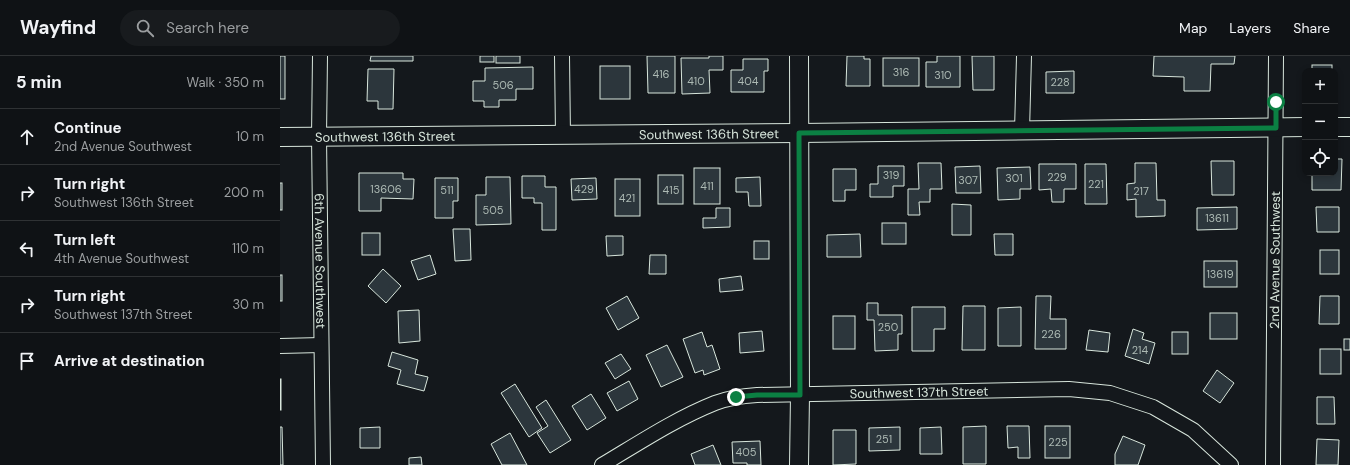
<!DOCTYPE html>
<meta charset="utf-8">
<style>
:root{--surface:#0f1215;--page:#181b1e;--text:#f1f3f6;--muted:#9b9ea0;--line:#2f3234}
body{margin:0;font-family:"DM Sans",sans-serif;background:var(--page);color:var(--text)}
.controls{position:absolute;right:12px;top:12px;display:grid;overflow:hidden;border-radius:8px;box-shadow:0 2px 6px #0003}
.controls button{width:36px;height:36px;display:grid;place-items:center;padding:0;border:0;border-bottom:1px solid var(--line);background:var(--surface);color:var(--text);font:20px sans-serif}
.stop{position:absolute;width:12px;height:12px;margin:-9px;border:3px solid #0b8043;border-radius:50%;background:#fff}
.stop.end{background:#0b8043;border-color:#fff;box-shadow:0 1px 4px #0008}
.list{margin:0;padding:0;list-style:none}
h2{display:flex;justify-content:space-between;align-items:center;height:52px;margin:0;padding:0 16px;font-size:17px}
h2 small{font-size:13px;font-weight:400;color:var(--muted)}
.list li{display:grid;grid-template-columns:26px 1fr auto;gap:12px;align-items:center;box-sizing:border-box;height:56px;padding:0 16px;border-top:1px solid var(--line)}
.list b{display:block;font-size:15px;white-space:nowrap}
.list p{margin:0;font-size:13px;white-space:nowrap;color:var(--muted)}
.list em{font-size:13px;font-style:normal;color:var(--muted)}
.icon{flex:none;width:22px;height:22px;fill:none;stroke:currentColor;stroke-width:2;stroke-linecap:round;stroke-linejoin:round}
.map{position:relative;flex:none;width:1070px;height:409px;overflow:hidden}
header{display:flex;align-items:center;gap:24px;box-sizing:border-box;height:56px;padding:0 20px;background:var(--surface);border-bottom:1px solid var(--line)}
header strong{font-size:19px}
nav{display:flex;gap:22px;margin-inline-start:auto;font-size:14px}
.search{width:280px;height:36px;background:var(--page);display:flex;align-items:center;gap:10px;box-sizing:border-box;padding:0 14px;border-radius:22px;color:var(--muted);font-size:15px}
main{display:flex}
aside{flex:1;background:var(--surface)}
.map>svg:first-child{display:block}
.building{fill:#2c363c;stroke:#d8e6dc}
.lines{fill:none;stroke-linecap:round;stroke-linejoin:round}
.minor-casing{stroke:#d8e6dc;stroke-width:16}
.tertiary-casing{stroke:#d8e6dc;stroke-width:20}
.minor{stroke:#14181c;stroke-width:14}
.tertiary{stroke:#14181c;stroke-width:18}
.route{stroke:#0b8043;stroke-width:5}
.labels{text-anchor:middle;stroke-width:3;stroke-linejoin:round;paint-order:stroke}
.number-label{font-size:11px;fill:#adbab4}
.street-label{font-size:13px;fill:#d8e6dc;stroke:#14181c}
</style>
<header>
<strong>Wayfind</strong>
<div class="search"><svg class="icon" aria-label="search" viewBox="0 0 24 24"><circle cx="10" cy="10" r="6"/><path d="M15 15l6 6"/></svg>Search here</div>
<nav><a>Map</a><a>Layers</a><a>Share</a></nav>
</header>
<main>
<aside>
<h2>5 min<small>Walk · 350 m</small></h2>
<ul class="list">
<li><svg class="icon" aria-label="ahead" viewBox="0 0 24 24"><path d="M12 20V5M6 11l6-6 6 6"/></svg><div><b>Continue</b><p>2nd Avenue Southwest</p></div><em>10 m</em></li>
<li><svg class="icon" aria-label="right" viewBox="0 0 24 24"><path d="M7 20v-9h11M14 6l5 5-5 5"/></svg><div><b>Turn right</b><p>Southwest 136th Street</p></div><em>200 m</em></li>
<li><svg class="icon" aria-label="left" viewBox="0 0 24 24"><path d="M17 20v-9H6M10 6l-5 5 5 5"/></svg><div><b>Turn left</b><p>4th Avenue Southwest</p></div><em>110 m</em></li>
<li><svg class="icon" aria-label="right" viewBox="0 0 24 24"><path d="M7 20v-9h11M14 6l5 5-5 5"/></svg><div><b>Turn right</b><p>Southwest 137th Street</p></div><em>30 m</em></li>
<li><svg class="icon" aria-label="arrive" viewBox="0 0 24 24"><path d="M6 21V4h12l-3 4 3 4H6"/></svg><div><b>Arrive at destination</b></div></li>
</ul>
</aside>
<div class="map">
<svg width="1070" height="409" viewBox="0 0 1070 409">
<rect width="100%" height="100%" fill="#14181c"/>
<g class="building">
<rect x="0" y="0" width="5" height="43"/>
<polygon points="91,0 133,0 133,5 90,5"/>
<rect x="200" y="0" width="14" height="6"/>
<rect x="216" y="0" width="24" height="7"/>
<polygon points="367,0 395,0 395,37 368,37"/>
<polygon points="429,0 443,0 443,14 429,14 430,37 402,38 401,2 429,2"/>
<polygon points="567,0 584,0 584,3 590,3 590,30 566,30"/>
<polygon points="657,0 680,0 680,31 646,31 646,6 657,6"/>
<polygon points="692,0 714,0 714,34 693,34"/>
<polygon points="874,0 955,0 954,8 931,8 930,35 904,35 904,21 873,20"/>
<rect x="603" y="2" width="36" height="28"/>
<polygon points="463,3 488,3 488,15 484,15 484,36 451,36 451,14 463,14"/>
<rect x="1032" y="9" width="20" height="6"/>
<rect x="320" y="10" width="30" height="33"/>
<polygon points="253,11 253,33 236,33 236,44 219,44 219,51 204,51 204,45 193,45 193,25 205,25 205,12"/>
<polygon points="88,13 114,13 113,53 98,53 98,45 87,45"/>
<polygon points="794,15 794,37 766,37 766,16"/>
<polygon points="1055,103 1062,103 1061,134 1032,134 1032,117 1055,117"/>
<polygon points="931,105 954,105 954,139 932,139"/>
<polygon points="638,107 661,107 662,133 650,133 650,146 639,146 640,159 628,159 628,133 639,133"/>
<polygon points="855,107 876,107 877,144 885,144 885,160 856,161 856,143 847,144 847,128 855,127"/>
<polygon points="759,108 796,108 796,133 784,133 784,146 772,146 771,133 759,134"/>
<polygon points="805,108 826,108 827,148 805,148"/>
<polygon points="598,110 624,110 624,130 613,130 613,141 590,141 590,128 598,128"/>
<polygon points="700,110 701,137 676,137 675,111"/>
<polygon points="750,111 751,133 740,133 740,143 718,144 717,112"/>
<rect x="414" y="112" width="26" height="36"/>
<polygon points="553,113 576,113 576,134 565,134 565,145 553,145"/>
<polygon points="79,117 123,117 123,123 134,123 133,143 101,142 101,155 79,155"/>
<rect x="378" y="119" width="25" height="29"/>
<polygon points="242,120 265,120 265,131 276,131 276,174 262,174 262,147 254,147 254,142 242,142"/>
<polygon points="206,121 230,121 231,168 196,169 196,139 206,139"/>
<polygon points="480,121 481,150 469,150 468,136 456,136 456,122"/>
<polygon points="155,122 178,122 178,145 173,145 173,162 155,162"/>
<polygon points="316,122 317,143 292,144 291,123"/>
<rect x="335" y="123" width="25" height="37"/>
<rect x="0" y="127" width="2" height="27"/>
<polygon points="672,148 691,149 691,179 672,179"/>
<polygon points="957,151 957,173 917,174 917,152"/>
<polygon points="1036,151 1059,151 1059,176 1037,176"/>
<polygon points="436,152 450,152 450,171 423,172 423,162 436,162"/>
<rect x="602" y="167" width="24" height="21"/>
<polygon points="173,173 190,173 191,204 175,205"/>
<rect x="82" y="177" width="18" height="22"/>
<polygon points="580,178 581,201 547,201 547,179"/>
<polygon points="714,178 733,178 733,199 715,199"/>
<polygon points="326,180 343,180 343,199 327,200"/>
<rect x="474" y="185" width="15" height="18"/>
<rect x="1040" y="194" width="19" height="24"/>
<polygon points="150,199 156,218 138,224 131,205"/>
<polygon points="370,199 386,199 386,218 369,218"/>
<rect x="924" y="205" width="33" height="26"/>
<polygon points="103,213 121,230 106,247 88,230"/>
<rect x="0" y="219" width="2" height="26"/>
<polygon points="461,220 463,234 440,236 439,223"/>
<polygon points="347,240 359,262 338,274 326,252"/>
<polygon points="756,240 771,240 770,263 786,263 786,293 755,293"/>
<polygon points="1040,240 1059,240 1059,268 1039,268"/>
<polygon points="587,247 598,247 598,259 622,259 622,278 618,278 618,294 595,295 594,264 587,264"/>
<polygon points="683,250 705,250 705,294 682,294"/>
<polygon points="632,251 665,251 665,273 654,273 654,295 632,295"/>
<polygon points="741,251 741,290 718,290 718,252"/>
<polygon points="139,254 140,285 119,287 118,255"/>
<rect x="930" y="257" width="27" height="26"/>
<rect x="553" y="260" width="22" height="33"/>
<polygon points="853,273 864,277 862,283 875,287 869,308 845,300"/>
<polygon points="809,274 830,277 828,296 806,294"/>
<polygon points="482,275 484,295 460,297 459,277"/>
<polygon points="422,276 427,291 432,289 440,313 424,319 423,314 415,317 403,283"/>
<rect x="892" y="276" width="16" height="22"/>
<rect x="1064" y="283" width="6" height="11"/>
<polygon points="387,289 403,321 381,331 366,299"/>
<rect x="1040" y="293" width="21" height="25"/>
<polygon points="112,296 138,304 135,318 148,321 144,335 117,328 121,314 108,310"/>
<polygon points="341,298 351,313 335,323 325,307"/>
<polygon points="937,314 954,327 940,347 923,335"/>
<rect x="0" y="323" width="1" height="31"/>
<polygon points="349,325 358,343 337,355 327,337"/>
<polygon points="235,328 262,372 249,381 221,337"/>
<polygon points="311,338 326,362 307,374 292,350"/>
<polygon points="1037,341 1054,341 1055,368 1037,368"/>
<polygon points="266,344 291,384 270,397 257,377 268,370 256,351"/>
<polygon points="706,370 706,408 683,408 683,371"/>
<polygon points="727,370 749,370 750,402 738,402 738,391 728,392"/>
<rect x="765" y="370" width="25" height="32"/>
<polygon points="0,371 2,371 3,409 0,409"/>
<polygon points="100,371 100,392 80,392 80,372"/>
<polygon points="620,371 620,394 589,395 589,372"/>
<polygon points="661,371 662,398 640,398 640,372"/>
<polygon points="553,374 576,374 576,408 553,409"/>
<polygon points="230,377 247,409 222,409 211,388"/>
<polygon points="843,380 865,389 858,409 835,409 835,398"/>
<polygon points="1037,383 1059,384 1058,409 1036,409"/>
<polygon points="480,385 481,409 467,409 467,407 453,407 452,386"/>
<polygon points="433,389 441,409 415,409 411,398"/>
<polygon points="141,401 142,409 129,409 129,402"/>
</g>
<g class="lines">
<g class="minor-casing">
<g id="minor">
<path id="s1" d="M40 0 39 80 43 409"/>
<polyline points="282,0 283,79"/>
<polyline points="742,75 744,0"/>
<polyline points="0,290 41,289"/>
<path id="s2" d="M322 409C359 387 395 363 435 347 448 342 462 340 477 339L789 333 830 337 873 351 913 374 951 409"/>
<path id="s3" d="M993 409 996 0"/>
</g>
</g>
<g class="tertiary-casing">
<g id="tertiary">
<polyline points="1055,71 1070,71"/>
<path id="s4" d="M0 81 519 77 1025 71"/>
<polyline points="519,409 520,339 519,0"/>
</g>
</g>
<use href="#minor" class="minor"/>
<use href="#tertiary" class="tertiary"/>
</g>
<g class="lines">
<polyline class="route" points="456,341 477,339 520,339 519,77 996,72 996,46"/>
</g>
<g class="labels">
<g class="number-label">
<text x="621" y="20">316</text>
<text x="381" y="22">416</text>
<text x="663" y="23">310</text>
<text x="416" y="29">410</text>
<text x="468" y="29">404</text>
<text x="780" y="30">228</text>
<text x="223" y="33">506</text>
<text x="611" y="123">319</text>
<text x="777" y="125">229</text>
<text x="734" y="126">301</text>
<text x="688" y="128">307</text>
<text x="816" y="132">221</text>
<text x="427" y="134">411</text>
<text x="106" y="137">13606</text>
<text x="304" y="137">429</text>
<text x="167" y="138">511</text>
<text x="391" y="138">415</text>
<text x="861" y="139">217</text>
<text x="347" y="146">421</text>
<text x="213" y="158">505</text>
<text x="937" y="166">13611</text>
<text x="940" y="222">13619</text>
<text x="608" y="275">250</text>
<text x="771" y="282">226</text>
<text x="860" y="298">214</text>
<text x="604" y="387">251</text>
<text x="778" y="390">225</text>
<text x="466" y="400">405</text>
</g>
<g class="street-label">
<text dy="5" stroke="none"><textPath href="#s4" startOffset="429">Southwest 136th Street</textPath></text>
<text dy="5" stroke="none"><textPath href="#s4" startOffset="105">Southwest 136th Street</textPath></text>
<text dy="5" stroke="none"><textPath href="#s3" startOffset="205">2nd Avenue Southwest</textPath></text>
<text dy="5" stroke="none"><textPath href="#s1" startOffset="205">6th Avenue Southwest</textPath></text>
<text dy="5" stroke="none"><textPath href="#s2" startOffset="334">Southwest 137th Street</textPath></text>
</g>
</g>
</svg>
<div class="controls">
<button>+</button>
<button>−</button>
<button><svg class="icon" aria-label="locate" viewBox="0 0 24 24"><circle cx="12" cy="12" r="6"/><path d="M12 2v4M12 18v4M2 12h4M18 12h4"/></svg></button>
</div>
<div class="stop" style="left:996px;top:46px"></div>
<div class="stop end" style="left:456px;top:341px"></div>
</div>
</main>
